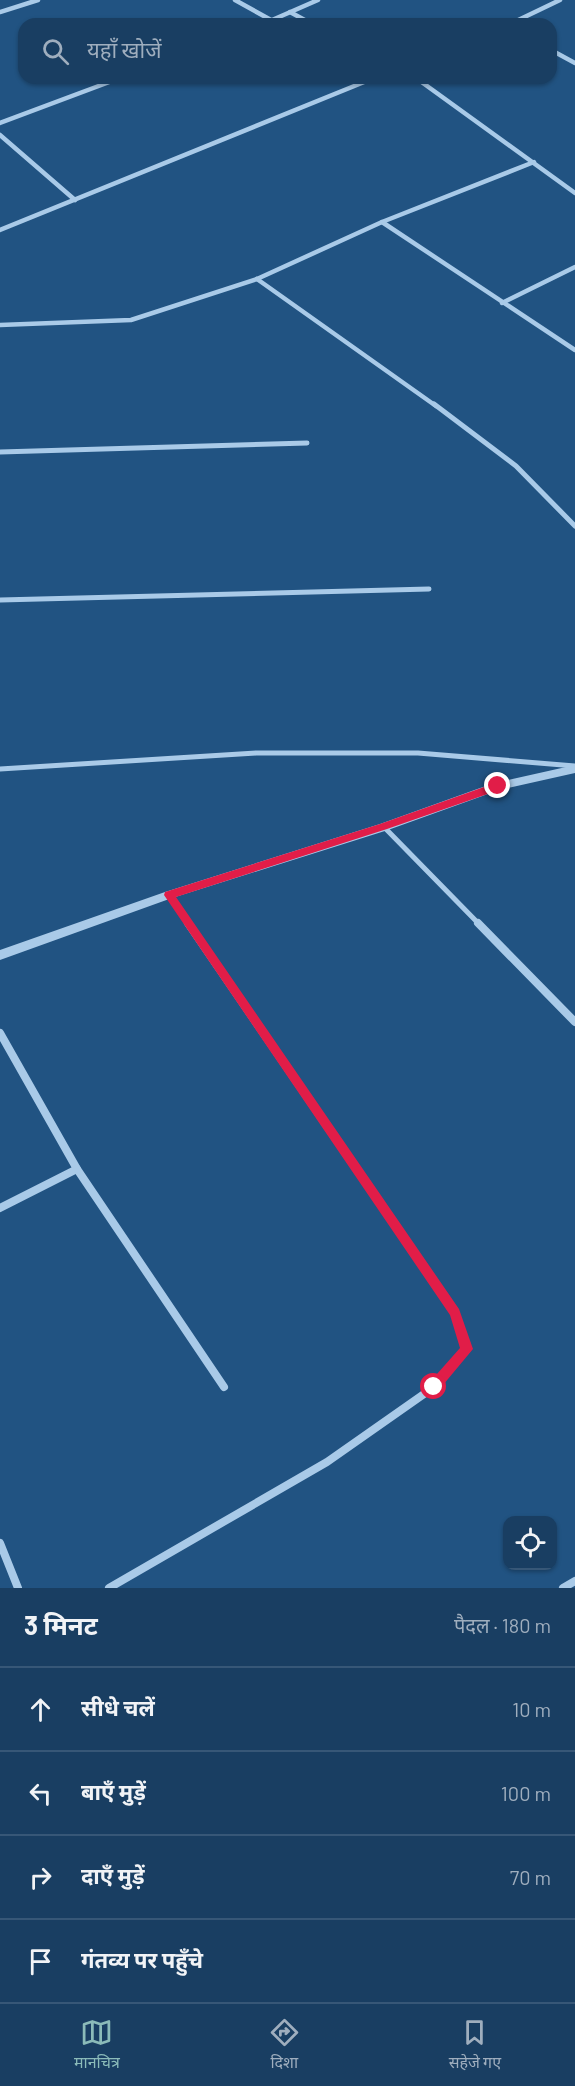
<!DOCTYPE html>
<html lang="hi">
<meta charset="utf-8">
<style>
:root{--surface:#193e62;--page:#26496b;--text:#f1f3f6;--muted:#9faebe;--line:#375777;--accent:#8bbbb9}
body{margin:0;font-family:Barlow,"Noto Sans Devanagari",sans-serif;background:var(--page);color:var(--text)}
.controls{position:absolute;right:18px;bottom:18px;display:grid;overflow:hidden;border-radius:12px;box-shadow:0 2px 4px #0004}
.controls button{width:54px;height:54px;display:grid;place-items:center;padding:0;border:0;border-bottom:2px solid var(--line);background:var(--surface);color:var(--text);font:30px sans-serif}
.stop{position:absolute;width:18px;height:18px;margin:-14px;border:4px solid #e11d48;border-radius:50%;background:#fff}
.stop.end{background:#e11d48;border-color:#fff;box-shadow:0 2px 6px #0008}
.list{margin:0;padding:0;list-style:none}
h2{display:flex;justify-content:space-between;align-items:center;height:78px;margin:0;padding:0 24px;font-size:26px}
h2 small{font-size:20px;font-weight:400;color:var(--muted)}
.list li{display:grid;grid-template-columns:39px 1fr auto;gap:18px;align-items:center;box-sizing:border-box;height:84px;padding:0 24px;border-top:2px solid var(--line)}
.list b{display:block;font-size:22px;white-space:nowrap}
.list em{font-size:20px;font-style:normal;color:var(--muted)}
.icon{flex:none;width:33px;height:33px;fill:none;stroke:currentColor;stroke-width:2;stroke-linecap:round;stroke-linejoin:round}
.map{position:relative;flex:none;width:575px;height:1588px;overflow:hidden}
.search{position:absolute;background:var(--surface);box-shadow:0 2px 4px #0004;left:18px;right:18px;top:18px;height:66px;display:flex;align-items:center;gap:15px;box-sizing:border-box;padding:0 21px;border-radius:18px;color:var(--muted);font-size:22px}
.sheet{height:414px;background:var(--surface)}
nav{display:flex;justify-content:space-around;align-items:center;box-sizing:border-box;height:84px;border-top:2px solid var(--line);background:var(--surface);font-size:16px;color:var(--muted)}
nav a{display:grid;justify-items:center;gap:3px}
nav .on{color:var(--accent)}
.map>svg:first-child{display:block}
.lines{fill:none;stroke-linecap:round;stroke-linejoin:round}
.minor-far2{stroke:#a9cae8;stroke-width:4.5}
.minor-far1{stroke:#a9cae8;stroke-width:5}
.minor{stroke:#a9cae8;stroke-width:8}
.tertiary{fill:#a9cae8;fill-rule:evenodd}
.route{fill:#e11d48}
</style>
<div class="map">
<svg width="575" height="1588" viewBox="0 0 575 1588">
<rect width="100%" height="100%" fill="#215382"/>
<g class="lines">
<g class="minor-far2">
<polyline points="235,0 271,20"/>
<polyline points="0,12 38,0"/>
<polyline points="290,12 312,24"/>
<polyline points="263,24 318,0"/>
<polyline points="510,24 560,0"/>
<polyline points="551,50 575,63"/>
<polyline points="416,78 575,193"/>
<polyline points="0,123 120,78"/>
<polyline points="0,135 75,200"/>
<polyline points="382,222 575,350"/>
<polyline points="0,230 374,78"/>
<polyline points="257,279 436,406"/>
<polyline points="502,303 575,267"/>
<polyline points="0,325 131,320 257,279 382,222 534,162"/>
</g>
<g class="minor-far1">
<polyline points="434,404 516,466 575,526"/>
<polyline points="0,452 307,443"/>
<polyline points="0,600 429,589"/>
<polyline points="0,769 256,753 418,753 575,766"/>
<polyline points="384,827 479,924"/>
<polyline points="169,895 189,924"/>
</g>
<g class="minor">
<polyline points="478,923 575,1022"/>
<polyline points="0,1033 77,1169 224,1387"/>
<polyline points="0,1208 77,1169"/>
<polyline points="0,1543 18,1588"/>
<polyline points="109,1588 327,1462 434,1387 467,1349 455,1313 188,923"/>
<polyline points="563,1588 575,1581"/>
</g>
<polygon class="tertiary" points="575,765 575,773 499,790 388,830 172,898 0,960 0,950 165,892 380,824 494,783"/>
</g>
<polygon class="route" points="498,782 503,786 502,789 387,829 176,897 459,1309 473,1349 438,1391 434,1393 427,1387 429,1383 460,1348 450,1315 164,895 165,892 380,824"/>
</svg>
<div class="controls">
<button><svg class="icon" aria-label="locate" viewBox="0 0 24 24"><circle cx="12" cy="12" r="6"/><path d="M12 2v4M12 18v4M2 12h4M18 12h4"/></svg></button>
</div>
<div class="stop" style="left:434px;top:1387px"></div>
<div class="stop end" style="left:498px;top:786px"></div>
<div class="search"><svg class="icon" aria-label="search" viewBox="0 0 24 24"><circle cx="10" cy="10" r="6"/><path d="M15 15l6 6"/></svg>यहाँ खोजें</div>
</div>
<section class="sheet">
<h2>3 मिनट<small>पैदल · 180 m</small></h2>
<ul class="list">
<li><svg class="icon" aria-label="ahead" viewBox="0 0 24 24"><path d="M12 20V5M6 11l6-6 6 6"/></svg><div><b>सीधे चलें</b></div><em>10 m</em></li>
<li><svg class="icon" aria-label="left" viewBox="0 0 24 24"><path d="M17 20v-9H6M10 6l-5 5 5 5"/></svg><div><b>बाएँ मुड़ें</b></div><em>100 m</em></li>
<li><svg class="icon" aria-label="right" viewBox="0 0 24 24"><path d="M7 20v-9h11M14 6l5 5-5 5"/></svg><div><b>दाएँ मुड़ें</b></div><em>70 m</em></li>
<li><svg class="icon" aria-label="arrive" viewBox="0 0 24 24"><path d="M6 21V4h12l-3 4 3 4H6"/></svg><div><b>गंतव्य पर पहुँचे</b></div></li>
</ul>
</section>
<nav>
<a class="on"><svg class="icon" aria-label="map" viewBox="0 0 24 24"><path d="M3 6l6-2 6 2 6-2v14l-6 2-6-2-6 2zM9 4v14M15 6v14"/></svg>मानचित्र</a>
<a><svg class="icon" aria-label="directions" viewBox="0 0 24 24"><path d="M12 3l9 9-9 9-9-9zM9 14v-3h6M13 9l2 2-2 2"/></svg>दिशा</a>
<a><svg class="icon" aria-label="saved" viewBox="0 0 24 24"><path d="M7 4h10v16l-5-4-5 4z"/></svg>सहेजे गए</a>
</nav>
